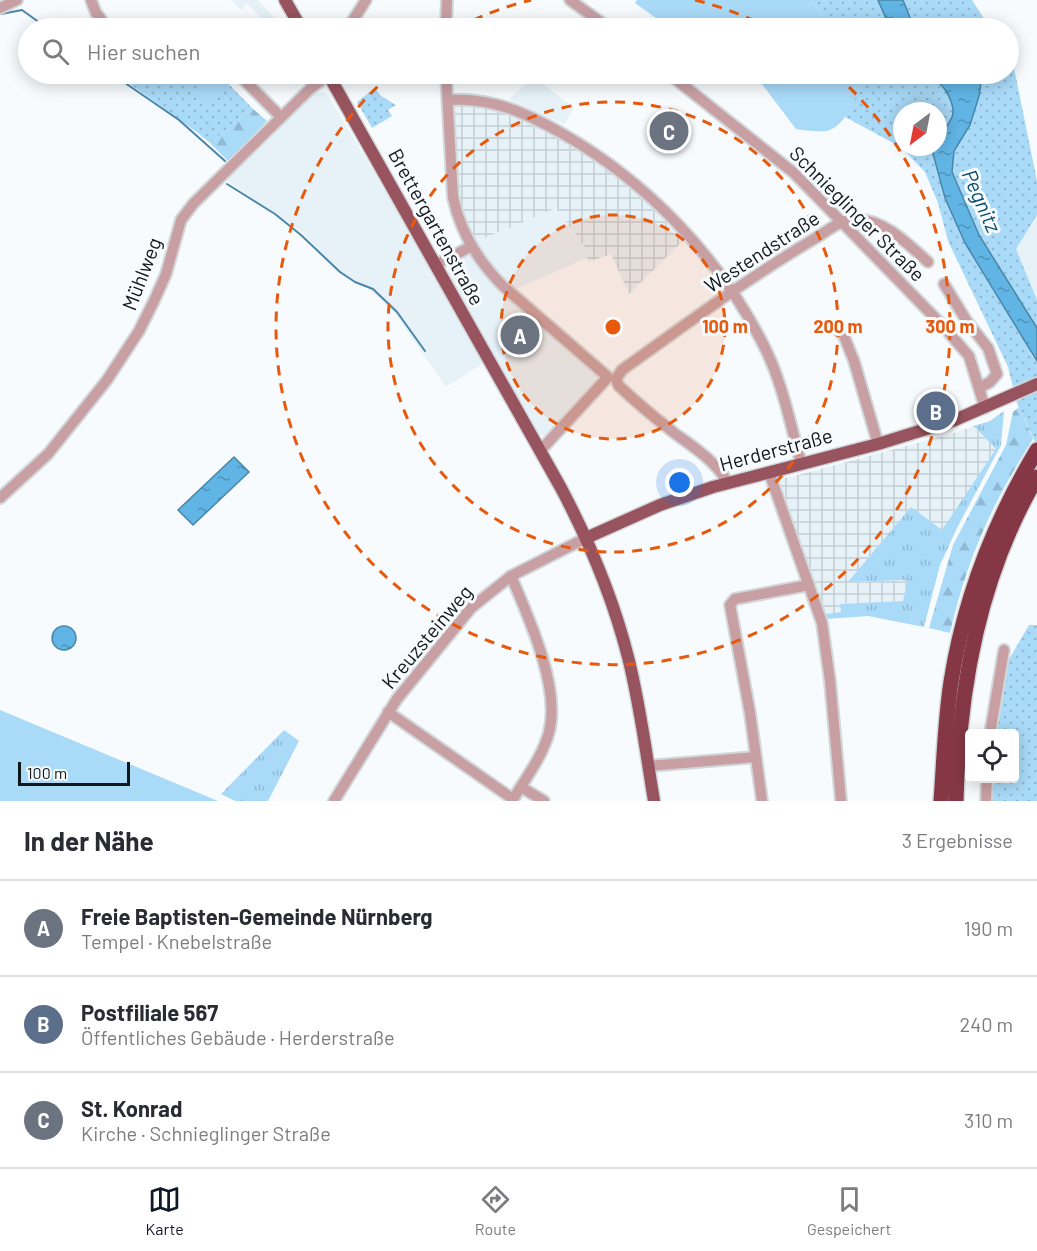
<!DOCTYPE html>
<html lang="de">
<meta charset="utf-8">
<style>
:root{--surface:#fff;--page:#f2f2f3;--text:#2b2b33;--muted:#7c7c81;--line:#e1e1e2;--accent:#111827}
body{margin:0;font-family:Barlow,sans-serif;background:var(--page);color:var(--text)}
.controls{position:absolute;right:18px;bottom:18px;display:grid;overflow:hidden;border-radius:6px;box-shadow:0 3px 15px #0003}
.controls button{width:54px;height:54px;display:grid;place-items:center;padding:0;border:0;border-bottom:2px solid var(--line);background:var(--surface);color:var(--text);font:30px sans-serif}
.compass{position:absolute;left:893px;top:102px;width:54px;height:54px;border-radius:50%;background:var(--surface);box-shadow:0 3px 15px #0003;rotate:212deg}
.scale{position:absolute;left:18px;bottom:15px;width:112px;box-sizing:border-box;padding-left:6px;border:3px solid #10171b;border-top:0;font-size:16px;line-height:21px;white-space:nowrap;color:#10171b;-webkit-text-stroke:4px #f7fbfd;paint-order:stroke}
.you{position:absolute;left:680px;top:483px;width:21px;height:21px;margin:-15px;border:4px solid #fff;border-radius:50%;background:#1a73e8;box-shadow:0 0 0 9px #1a73e833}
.badge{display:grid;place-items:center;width:39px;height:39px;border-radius:50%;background:var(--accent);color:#fff;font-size:20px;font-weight:700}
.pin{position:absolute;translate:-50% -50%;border:3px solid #fff;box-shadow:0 2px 6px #0006}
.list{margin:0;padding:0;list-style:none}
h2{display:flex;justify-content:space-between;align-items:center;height:78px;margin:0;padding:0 24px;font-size:26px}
h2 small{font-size:20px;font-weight:400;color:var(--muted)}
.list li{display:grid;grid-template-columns:39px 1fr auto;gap:18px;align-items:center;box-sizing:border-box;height:96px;padding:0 24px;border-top:2px solid var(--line)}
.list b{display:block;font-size:22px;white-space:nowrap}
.list p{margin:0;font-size:20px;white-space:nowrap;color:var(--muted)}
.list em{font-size:20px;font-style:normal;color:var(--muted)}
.icon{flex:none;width:33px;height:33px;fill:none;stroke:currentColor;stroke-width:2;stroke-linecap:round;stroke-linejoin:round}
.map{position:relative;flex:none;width:1037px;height:801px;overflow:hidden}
.search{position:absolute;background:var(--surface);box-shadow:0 3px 15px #0003;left:18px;right:18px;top:18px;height:66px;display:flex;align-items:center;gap:15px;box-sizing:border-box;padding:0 21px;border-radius:33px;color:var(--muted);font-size:22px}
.sheet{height:366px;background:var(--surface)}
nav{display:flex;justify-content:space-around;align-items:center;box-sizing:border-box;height:84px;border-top:2px solid var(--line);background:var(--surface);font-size:16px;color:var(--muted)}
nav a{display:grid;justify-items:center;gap:3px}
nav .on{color:var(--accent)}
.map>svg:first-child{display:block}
.built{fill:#e6f1f8}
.industrial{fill:url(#industrial-grid)}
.grass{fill:url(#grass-tufts)}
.forest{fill:url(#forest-firs)}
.park{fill:url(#park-dots);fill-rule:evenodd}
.pitch{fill:#a9daf8}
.water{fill:url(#water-ripples);stroke:#4986a8;stroke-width:1.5}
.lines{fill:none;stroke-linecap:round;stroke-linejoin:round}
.stream{stroke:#4986a8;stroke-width:2}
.minor-casing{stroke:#d2d7d9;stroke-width:14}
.major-casing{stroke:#d2d7d9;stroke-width:15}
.highway-casing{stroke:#d2d7d9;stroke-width:18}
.minor{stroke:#c8a0a4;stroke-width:10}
.major{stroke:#98545e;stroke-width:12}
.highway{stroke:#853745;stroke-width:15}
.ring{fill:none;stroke:#e8590c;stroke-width:3;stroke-dasharray:10 8}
.labels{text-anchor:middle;stroke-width:6;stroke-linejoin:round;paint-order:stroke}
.street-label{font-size:20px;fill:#10171b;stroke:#f7fbfd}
.water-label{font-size:21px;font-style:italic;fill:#074d6d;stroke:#f7fbfd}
.centre{fill:#e8590c;stroke:#f7fbfd;stroke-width:3}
.ring-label{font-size:18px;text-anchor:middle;font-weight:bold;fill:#e8590c;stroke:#f7fbfd;stroke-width:6;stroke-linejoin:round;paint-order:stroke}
</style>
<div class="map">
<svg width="1037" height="801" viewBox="0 0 1037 801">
<defs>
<pattern id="industrial-grid" width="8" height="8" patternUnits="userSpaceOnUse" patternTransform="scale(1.5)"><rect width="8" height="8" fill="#e6f1f8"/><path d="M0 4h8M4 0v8" fill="none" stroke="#c4ced4"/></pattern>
<pattern id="grass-tufts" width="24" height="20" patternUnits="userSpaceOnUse" patternTransform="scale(1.5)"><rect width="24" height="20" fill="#a9daf8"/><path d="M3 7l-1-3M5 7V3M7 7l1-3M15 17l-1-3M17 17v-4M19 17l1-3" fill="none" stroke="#90bad4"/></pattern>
<pattern id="forest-firs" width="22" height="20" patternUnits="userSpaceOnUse" patternTransform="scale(1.5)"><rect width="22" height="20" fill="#a9daf8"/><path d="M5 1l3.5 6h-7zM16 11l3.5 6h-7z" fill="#90bad4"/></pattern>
<pattern id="park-dots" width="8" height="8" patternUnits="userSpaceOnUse" patternTransform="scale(1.5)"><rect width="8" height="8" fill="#a9daf8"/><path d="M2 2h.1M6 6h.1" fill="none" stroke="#90bad4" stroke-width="1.8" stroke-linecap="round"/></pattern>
<pattern id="water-ripples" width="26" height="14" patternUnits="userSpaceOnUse" patternTransform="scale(1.5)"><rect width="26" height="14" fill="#61b5e5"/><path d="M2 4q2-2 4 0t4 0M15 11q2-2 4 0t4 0" fill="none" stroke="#4f92b9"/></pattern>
</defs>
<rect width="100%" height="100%" fill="#f7fbfd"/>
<g class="built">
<polygon points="231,0 258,0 284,28 269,28 270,27 247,3 241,10"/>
<polygon points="534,77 574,108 564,124 509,99"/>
<polygon points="322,92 327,94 433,271 484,363 446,387 394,312 369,289 361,283 352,281 329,261 303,233 227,181 315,93"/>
<polygon points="556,208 588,251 587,258 513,290 499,278 475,242"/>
<polygon points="1037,215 1037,300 1016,249"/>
<polygon points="463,256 473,256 602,375 550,434 543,436 536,432 449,277 448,271 450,264"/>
</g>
<g class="industrial">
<polygon points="457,103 501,108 575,145 638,191 686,238 629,294 611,254 588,262 587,258 588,251 556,208 475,242 457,202 452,108"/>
<polygon points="974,426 996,449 942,531 849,582 907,580 903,601 840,604 841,612 825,614 779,479 781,476 786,478 951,434"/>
</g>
<g class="grass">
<polygon points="1004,411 1001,445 957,528 940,565 924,627 868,616 826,619 825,614 841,612 840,604 903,601 907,580 848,582 911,507 942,530 996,449 974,426 990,421"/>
<polygon points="284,730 299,741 268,801 235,801 221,794"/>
</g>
<g class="forest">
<polygon points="252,108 267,121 228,161 210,143"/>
<path d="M1019 407 1033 439C993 501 966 561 950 633L929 628 953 545 1006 445 1013 412Z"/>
</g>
<g class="park">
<polygon points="811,0 972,0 990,28 831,28"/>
<path d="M1009 57 1013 63 1037 181V215L1016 249 1037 300V347L1030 352 1037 363V446L1017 403 1008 367 948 241 938 203 925 172 901 147 845 117 864 79 860 74H1008ZM902 111H938V147H902Z"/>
<polygon points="116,74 219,74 252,108 210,143 198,133"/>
<polygon points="375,88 381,96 396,105 388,110 392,116 372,128 357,102"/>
<polygon points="1029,625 1037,625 1037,801 989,801 990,779 1014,778 1014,734 994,733 1004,668"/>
</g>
<g class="pitch">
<polygon points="637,0 811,0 831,28 695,28 689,22 683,28 670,28 635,3"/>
<polygon points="218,74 227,84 206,105 196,96"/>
<path d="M750 74H860L864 79C856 95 848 122 830 130 821 133 805 130 796 129L755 75Z"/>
<polygon points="0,710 218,801 0,801"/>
</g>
<g class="water">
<polygon points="878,0 903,0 914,28 890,28"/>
<path d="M922 74H976L981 83 979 96 970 125 954 151 952 172 979 235 1037 328V361L965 243 945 198 932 150 934 147H938C938 133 947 129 952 117 956 107 947 90 939 83 934 79 927 76 922 74Z"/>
<polygon points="234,457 249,472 193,525 178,510"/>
<circle cx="64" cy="638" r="12"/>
</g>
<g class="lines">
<g class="stream">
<polyline points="1,14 22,10 47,28"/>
<polyline points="112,74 179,120 225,161"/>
<polyline points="227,184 275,214 301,235 340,272 355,282 373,289 397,312 425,351"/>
</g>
<g class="minor-casing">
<g id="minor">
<polyline points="91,0 96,13 101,19"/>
<polyline points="570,0 609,28"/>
<polyline points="0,8 17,0"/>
<polyline points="348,28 366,0"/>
<polyline points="446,28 447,0"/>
<polyline points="238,74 281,117"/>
<path d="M446 74 453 197C460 231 479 262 503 286L608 377 540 451"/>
<polyline points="669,74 794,173 942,325 969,356 985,408"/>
<path d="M448 100C492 97 526 113 563 134 647 182 718 256 762 342 782 380 790 423 801 463"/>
<polyline points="435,265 472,246"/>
<polyline points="944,284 966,320 988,348 997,374 990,382 979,388"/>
<polyline points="835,327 844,336 854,361 878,444"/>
<polyline points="769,472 822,623 830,681 841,801"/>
<path d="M728 483C715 460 693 447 673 432 654 417 636 402 619 386L616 379 622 370C685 325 748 278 814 239 826 232 841 219 855 219 885 220 907 243 928 262"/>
<polyline points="0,498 48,454 107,380 139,331 154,301 166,274 181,220 193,204 311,88 329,75"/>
<path d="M511 576C528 616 561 688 549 732 543 756 525 779 512 801"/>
<polyline points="388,712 513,799"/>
<polyline points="990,734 1004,650"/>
<polyline points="648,766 756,757"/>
<polyline points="521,787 544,801"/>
<polyline points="334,801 397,699 471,608 511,576 586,538"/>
<polyline points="762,801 750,713 730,605 735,599 809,585"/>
<polyline points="986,801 987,778"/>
</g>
</g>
<g class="major-casing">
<g id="major">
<polyline points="285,0 301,28"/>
<path d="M328 74 561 488C589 541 613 598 628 657 640 704 646 753 654 801"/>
<polyline points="586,538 660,505 713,487 878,444 955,420 1037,384"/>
</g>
</g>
<g class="highway-casing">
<g id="highway">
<path d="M941 801C944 761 945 721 951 682 964 599 994 522 1037 450"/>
<path d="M956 801C959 687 979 576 1037 477"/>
</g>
</g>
<use href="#minor" class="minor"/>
<use href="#major" class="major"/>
<use href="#highway" class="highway"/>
</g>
<circle cx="613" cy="327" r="112" fill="#e8590c" fill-opacity=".12"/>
<g class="ring">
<circle cx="613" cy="327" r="112"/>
<circle cx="613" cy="327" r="225"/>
<path d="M457 28A337 337 0 0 1 531 0M695 0A337 337 0 0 1 769 28M836 75A337 337 0 1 1 390 75"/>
</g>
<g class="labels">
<g class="street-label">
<text transform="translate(857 214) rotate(45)" y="7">Schnieglinger Straße</text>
<text transform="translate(436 227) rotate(61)" y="7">Brettergartenstraße</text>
<text transform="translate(762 252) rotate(-33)" y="7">Westendstraße</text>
<text transform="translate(142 274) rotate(-69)" y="7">Mühlweg</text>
<text transform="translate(776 450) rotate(-15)" y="7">Herderstraße</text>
<text transform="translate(427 637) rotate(-50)" y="7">Kreuzsteinweg</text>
</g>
<g class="water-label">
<text transform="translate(981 201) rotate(66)" y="7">Pegnitz</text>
</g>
</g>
<circle cx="613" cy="327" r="9" class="centre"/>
<g class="ring-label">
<text x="725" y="333">100 m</text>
<text x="838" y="333">200 m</text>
<text x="950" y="333">300 m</text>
</g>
</svg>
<div class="controls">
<button><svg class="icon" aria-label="locate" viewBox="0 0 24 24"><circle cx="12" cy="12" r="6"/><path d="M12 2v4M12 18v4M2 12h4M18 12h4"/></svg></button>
</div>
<svg class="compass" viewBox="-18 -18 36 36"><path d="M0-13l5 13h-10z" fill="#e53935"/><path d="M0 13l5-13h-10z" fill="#7c7c81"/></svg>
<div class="scale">100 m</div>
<div class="you"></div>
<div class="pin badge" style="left:520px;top:335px;background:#6b7280">A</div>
<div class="pin badge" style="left:936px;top:411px;background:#5c6f8a">B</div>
<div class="pin badge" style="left:669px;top:131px;background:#6b7280">C</div>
<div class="search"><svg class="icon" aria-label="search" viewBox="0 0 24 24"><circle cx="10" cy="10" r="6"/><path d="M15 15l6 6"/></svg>Hier suchen</div>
</div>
<section class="sheet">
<h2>In der Nähe<small>3 Ergebnisse</small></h2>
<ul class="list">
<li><span class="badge" style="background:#6b7280">A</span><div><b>Freie Baptisten-Gemeinde Nürnberg</b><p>Tempel · Knebelstraße</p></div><em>190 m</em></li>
<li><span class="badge" style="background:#5c6f8a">B</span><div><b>Postfiliale 567</b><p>Öffentliches Gebäude · Herderstraße</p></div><em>240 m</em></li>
<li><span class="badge" style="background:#6b7280">C</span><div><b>St. Konrad</b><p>Kirche · Schnieglinger Straße</p></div><em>310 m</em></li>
</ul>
</section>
<nav>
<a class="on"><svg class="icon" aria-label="map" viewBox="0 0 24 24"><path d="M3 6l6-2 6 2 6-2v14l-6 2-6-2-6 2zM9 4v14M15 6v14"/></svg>Karte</a>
<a><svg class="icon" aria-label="directions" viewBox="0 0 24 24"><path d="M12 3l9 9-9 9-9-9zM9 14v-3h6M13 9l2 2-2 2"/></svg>Route</a>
<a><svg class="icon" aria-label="saved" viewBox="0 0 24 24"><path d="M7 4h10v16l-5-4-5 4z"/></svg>Gespeichert</a>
</nav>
